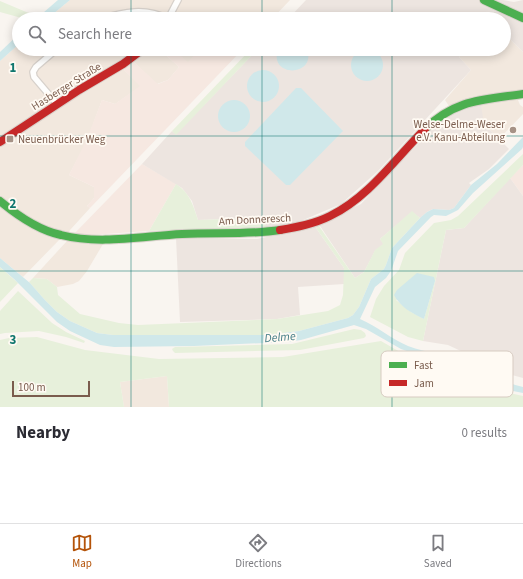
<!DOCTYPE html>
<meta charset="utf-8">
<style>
:root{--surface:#fff;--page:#f7f7f7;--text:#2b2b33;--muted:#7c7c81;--line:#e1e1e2;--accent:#b45309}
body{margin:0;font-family:"Source Sans 3",sans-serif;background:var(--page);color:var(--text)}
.scale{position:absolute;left:12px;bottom:10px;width:78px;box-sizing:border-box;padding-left:4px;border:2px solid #7a5c4d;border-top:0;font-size:11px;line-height:14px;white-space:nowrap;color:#7a5c4d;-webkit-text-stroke:3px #fffaf3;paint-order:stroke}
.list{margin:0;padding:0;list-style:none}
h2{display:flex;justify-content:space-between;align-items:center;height:52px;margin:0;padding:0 16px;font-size:17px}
h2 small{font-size:13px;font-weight:400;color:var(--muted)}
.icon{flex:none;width:22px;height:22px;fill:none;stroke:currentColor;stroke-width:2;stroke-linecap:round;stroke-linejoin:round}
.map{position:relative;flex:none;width:523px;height:407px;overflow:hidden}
.search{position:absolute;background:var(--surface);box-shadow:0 2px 10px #0003;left:12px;right:12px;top:12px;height:44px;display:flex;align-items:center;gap:10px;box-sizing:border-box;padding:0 14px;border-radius:22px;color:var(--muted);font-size:15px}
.sheet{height:116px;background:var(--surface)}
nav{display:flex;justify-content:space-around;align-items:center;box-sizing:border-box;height:56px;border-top:1px solid var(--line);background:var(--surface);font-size:11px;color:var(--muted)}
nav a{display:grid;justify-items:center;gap:2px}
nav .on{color:var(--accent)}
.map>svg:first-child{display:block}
.residential{fill:#f2e8de}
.commercial{fill:#f6e8e1}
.industrial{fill:#ede5e0}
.green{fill:#e7f0db;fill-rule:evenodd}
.water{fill:#d0e8ea}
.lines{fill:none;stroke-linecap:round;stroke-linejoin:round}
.street-casing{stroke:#d7d1cb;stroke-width:8}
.fast-casing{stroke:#d9d2cb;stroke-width:10}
.jam-casing{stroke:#d9d2cb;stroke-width:10}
.street{stroke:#fefefd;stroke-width:5.5}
.fast{stroke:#4caf50;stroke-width:8}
.jam{stroke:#c62828;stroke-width:8}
.grid{fill:none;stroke:#0f766e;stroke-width:1;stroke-opacity:0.55}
.poi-dot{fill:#a69286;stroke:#fffaf3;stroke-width:1.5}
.labels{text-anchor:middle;stroke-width:3.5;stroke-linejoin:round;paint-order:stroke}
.street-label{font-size:11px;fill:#7a5c4d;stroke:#fffaf3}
.poi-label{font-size:11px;fill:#7a5c4d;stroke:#fffaf3;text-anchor:end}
.water-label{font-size:12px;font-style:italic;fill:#437c86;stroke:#fffaf3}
.key{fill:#fffaf3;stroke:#d7cbc1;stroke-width:1}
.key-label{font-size:11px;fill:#7a5c4d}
.grid-label{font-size:13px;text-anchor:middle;font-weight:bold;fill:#0f766e;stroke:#fffaf3;stroke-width:3.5;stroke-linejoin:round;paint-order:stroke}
</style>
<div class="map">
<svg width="523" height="407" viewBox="0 0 523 407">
<rect width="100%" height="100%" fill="#f9f5f0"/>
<g class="residential">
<polygon points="70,0 290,0 272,19 207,19 203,16 200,19 47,19"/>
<polygon points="504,33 523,52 523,99 518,100 520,105 523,107 523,114 499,139 484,124 471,106 453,112 445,100 471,70 459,57 466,49 504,49"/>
<polygon points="19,44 19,49 159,49 179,67 168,80 157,84 134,62 123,69 141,86 115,104 102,100 86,143 69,175 94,187 94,198 87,206 90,208 70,230 69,232 62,240 59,240 23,277 0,258 0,61"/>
<polygon points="173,49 200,49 188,63"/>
<polygon points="67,241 103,244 87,271 79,281 73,284 57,287 47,279 33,278"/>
<polygon points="167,376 169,407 124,407 120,382"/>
</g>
<g class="commercial">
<polygon points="159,49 173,49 188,62 200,49 241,49 242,50 90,208 87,206 94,198 94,187 69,175 86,141 102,100 115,104 140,86 123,69 134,62 158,84 168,80 179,67"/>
<polygon points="142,164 176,184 149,231 91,235 74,234"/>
<polygon points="523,165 523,196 510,178"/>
</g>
<g class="industrial">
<polygon points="306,0 503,0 514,2 523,0 523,52 504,33 504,19 288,19"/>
<polygon points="258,49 466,49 459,57 471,70 378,171 341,204 289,226 266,228 257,218 198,220 192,201 182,188 142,164 172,131 176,134"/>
<polygon points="481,105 484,124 509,149 489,169 469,183 471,185 454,208 449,210 433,209 427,212 420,218 412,212 380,239 384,244 375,251 364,272 355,278 320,226 316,228 344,268 344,284 298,287 300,315 277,319 180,322 176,238 257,239 305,229 327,220 361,204 441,120 453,112 461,109"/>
<polygon points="510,178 523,196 523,378 512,375 448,345 423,341 446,230 464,228"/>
</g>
<g class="green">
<polygon points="0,1 31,14 28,19 25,19 0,12"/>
<polygon points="251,49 258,49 176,135 172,131"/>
<path d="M523 154V165L464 228 446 230 423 341 408 337 370 317 376 299 384 286 399 270 405 253 434 223 451 220 458 216ZM435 281 424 319 411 312 396 300Z"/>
<path d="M176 184C190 193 193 205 198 220L257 218 265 221 266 228 149 231Z"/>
<polygon points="412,211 420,218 392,248 386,265 384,269 371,279 359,307 353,315 348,318 299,331 267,335 113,335 97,333 70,321 57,312 44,299 29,282 33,278 47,279 57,287 58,295 80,314 119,323 138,325 277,319 328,311 340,305 343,295 344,268 316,228 319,226 355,278 364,272 375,250 383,244 380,239"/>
<polygon points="0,267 18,283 0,302"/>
<polygon points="18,291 52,323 66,332 85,341 84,343 66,337 39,331 5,333 0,334 0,311"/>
<polygon points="354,329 361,330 365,333 366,336 364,338 300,350 175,353 173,351 172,349 175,347 292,344"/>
<polygon points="37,337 85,350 159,359 283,357 381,341 400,352 424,360 458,365 514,394 523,396 523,407 169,407 167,376 120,382 124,407 0,407 0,340 9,338"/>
</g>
<g class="water">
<polygon points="58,0 70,0 47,19 36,19"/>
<polygon points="19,34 19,44 0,61 0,52"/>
<path d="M278 49H307C317 77 268 78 278 49Z"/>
<circle cx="367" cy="65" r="16"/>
<circle cx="263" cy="86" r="16"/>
<polygon points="296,88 301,88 343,131 290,185 286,185 245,146 245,142"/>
<circle cx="234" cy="116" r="16"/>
<path d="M523 137V147L522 149 473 193 458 210 446 216 434 215 431 217 398 251 391 271 386 278 375 287 360 319C377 326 391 339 408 346 427 354 449 353 468 361 486 370 503 383 523 387V393L513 391 501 386 455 362 424 357 401 349 366 329 354 325 301 340 287 342 194 346 114 347 100 345 70 331 57 322 14 279 0 267V258L30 283 44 299 57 312 70 321 97 333 113 335H267L299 331 348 318 353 315 359 307 371 279 384 269 386 265 392 248 421 217 427 212 433 209 449 210 454 208 471 185 497 164Z"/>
<path d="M417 273 434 277 435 281 424 319C413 314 400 307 394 295L397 290Z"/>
</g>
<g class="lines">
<g class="street-casing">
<g id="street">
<path d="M100 19C123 12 146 7 168 19"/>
<polyline points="168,19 178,0"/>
<polyline points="57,104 34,77 33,72 36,67 57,49"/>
</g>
</g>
<g class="fast-casing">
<g id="fast">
<polyline points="484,0 523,18"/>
<path d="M425 129C456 99 483 100 523 94"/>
<path d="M0 201C18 216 38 230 61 235 100 245 143 236 182 234 215 232 248 235 280 230"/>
</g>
</g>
<g class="jam-casing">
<g id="jam">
<polyline points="0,142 79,90 123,64 143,49"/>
<path d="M280 230C297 227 314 224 330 216 369 197 395 159 425 129"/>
</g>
</g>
<use href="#street" class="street"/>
<use href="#fast" class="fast"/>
<use href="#jam" class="jam"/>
</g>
<path class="grid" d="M131 0V19M262 0V19M392 0V19M131 49V407M262 49V407M392 49V407M0 136H523M0 271H523"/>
<g class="poi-dot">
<circle cx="513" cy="130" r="4"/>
<rect x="6" y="135" width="8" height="8" rx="2"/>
</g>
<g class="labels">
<g class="street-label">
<text transform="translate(66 86) rotate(-32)" y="4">Hasberger Straße</text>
<text transform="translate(255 219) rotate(-3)" y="4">Am Donneresch</text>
</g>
<g class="poi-label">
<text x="505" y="128">Welse-Delme-Weser<tspan x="505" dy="13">e.V. Kanu-Abteilung</tspan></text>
<text x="18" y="143" text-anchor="start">Neuenbrücker Weg</text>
</g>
<g class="water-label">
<text transform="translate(280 337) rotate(-5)" y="4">Delme</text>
</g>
</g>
<rect x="381" y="351" width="132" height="46" rx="6" class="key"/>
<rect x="389" y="362" width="18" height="6" fill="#4caf50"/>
<rect x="389" y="380" width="18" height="6" fill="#c62828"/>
<g class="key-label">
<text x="414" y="369">Fast</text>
<text x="414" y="387">Jam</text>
</g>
<g class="grid-label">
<text x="13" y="72">1</text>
<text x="13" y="208">2</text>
<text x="13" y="344">3</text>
</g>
</svg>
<div class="scale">100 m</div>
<div class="search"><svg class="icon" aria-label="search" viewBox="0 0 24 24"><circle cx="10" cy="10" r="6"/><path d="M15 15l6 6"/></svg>Search here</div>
</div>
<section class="sheet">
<h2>Nearby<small>0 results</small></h2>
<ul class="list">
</ul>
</section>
<nav>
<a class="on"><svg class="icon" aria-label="map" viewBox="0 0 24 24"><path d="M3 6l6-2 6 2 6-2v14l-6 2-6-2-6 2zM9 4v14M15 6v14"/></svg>Map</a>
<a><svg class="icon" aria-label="directions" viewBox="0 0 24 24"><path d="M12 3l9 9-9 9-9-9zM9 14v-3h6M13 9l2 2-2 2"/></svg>Directions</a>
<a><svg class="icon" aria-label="saved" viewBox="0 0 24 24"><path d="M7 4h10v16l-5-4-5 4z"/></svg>Saved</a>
</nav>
